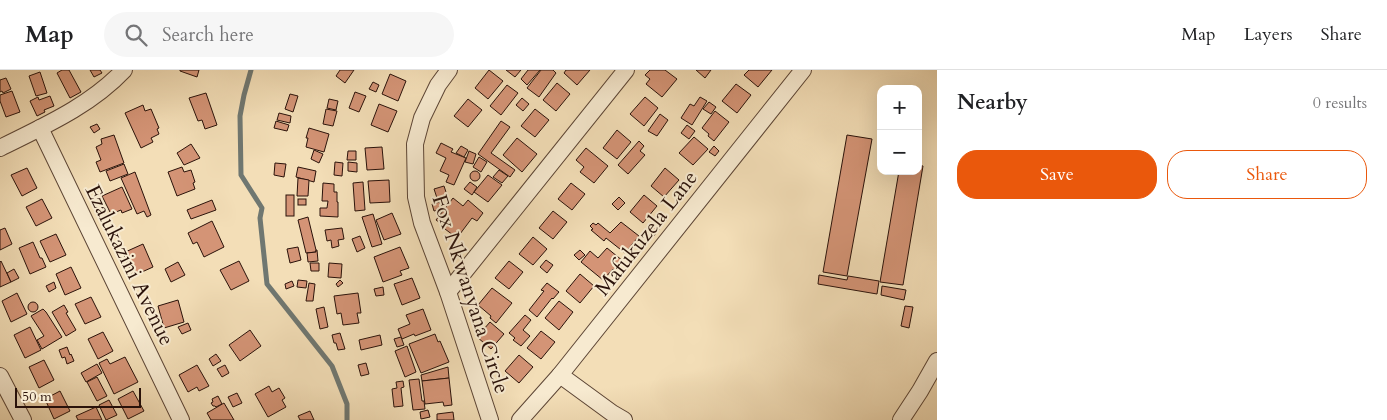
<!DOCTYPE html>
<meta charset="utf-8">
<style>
:root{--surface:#fff;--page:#f6f6f6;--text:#202124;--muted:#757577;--line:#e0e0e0;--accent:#ea580c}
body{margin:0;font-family:Cardo,serif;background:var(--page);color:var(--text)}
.controls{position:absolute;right:15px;top:15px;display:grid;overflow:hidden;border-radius:10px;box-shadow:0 5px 20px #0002}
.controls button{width:45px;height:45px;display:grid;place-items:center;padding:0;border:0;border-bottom:1px solid var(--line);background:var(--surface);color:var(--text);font:25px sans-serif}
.scale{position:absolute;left:15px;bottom:12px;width:126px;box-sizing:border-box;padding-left:5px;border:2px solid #2a120a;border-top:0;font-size:14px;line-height:18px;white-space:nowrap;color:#2a120a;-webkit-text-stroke:4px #f7ead0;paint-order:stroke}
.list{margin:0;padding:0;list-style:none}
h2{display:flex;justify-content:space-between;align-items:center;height:65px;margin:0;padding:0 20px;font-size:21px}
h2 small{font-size:16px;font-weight:400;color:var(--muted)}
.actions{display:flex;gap:10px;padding:15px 20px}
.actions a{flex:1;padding:11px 0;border:1px solid var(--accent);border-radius:20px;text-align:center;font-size:18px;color:var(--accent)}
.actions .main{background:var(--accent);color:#fff}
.icon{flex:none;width:28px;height:28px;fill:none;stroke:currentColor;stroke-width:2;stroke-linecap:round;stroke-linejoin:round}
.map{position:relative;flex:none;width:937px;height:350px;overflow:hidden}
header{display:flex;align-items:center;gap:30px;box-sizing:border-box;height:70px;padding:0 25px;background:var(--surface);border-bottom:1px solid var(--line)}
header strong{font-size:24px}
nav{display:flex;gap:28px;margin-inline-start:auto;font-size:18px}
.search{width:350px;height:45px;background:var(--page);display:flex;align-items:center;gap:12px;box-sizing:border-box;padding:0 18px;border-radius:28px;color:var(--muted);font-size:19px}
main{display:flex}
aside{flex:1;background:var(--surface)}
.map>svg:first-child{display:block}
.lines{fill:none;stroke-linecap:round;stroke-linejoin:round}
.stream{stroke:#6f7771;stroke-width:5}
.building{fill:#d49476;stroke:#2a120a}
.minor-casing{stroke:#5c4535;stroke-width:18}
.minor{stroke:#f7ead0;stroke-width:16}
.labels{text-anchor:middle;stroke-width:4;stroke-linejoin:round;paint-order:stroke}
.street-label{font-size:21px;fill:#2a120a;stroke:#f7ead0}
</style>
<header>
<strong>Map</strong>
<div class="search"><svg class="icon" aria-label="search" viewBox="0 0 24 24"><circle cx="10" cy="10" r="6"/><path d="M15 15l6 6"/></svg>Search here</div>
<nav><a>Map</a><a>Layers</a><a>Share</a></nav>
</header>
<main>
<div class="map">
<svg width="937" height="350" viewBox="0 0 937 350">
<rect width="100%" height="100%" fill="#f3deb7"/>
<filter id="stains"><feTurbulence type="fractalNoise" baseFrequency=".004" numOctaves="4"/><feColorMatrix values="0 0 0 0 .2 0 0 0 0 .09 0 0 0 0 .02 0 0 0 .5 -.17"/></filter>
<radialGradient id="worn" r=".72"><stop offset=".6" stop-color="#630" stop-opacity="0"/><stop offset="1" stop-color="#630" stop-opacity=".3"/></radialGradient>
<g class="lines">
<polyline class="stream" points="251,0 244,25 240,46 241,105 262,138 260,148 267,214 332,296 347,334 347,350"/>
</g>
<g class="building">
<polygon points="62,0 69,0 81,22 70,28 57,3"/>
<polygon points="90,0 100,0 102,3 94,7"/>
<polygon points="180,0 199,0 197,7 180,1"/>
<polygon points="340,0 354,0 345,13 336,6"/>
<polygon points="489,0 503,11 488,29 475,18"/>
<polygon points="506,0 521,0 515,7"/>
<polygon points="528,0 540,0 527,15 521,9"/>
<polygon points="541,0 553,0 556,3 539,27 527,18"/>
<polygon points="566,0 590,0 577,15 564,3"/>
<polygon points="650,0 665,0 677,9 662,27 646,14 650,9 645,5"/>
<polygon points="696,0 711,0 705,8"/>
<polygon points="749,0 772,0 758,17 744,5"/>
<polygon points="40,2 47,23 36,26 29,6"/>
<polygon points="390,4 406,11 398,31 382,24"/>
<polygon points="6,8 11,19 3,23 2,21 0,22 0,10"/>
<polygon points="373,12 379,15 376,22 369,19"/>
<polygon points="557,13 570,24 556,41 543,30"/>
<polygon points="736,14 751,25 737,43 722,31"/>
<polygon points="507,15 518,23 501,45 490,36"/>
<polygon points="12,21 20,42 6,47 0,31 0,25"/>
<polygon points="355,22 366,26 359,42 349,38"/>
<polygon points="206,23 217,55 205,59 202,50 198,51 189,28"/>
<polygon points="290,24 298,26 293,42 285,39"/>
<polygon points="50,26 54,36 44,40 45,42 37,46 30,31 38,27 39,30"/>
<polygon points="645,27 658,38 644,56 630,44"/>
<polygon points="700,27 707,31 692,55 681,48 690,34 694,36"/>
<polygon points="522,28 529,34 523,41 516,35"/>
<polygon points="329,29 338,31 336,40 327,38"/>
<polygon points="468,29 482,40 468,57 454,46"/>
<polygon points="709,32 716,37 711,44 703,39"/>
<polygon points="379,34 397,41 388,62 371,55"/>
<polygon points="143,35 145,41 151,39 159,58 157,59 159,64 151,68 153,72 141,78 125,43"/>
<polygon points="326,39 337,41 333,56 323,54"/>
<polygon points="535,39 549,50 535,67 521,56"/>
<polygon points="715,41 729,52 714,71 708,66 709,64 702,58"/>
<polygon points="279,43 291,46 290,53 277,50"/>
<polygon points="660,44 668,50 657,66 648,61"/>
<polygon points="276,51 289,55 287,61 274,58"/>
<polygon points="501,51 510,57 491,83 515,100 510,107 478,84"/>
<polygon points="97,54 100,59 94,63 90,57"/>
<polygon points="687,55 695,61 689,69 681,63"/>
<polygon points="309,58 329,64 324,82 306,77 308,68 306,68"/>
<polygon points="617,60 631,72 617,89 603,78"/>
<polygon points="114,65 124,93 100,102 96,92 101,90 96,77 102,74 101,69"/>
<polygon points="847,65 872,69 847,206 823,202"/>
<polygon points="694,67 708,79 693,95 679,83"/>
<polygon points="517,68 537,84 522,102 503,85"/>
<polygon points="639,71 644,76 640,81 645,85 628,104 618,95"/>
<polygon points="441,73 453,79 451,82 466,88 454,115 446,112 449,105 440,101 446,88 436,83"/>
<polygon points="191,74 200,88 184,95 177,83"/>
<polygon points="461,76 468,80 464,87 456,83"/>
<polygon points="714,76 719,81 715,86 709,82"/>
<polygon points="382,77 384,99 367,100 365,78"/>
<polygon points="586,78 608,96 594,113 580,102 584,97 576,90"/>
<polygon points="314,80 323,84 319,93 311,89"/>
<polygon points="348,81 356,81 356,90 347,90"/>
<polygon points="469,81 476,84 473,94 465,92"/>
<polygon points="479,87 487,92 481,102 473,97"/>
<polygon points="335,92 343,93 342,106 334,105"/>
<polygon points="348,92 357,93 357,102 348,101"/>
<polygon points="275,93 286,94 284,107 274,105"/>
<polygon points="124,94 128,104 110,111 106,101"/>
<polygon points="918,95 923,96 903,215 880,212 899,101 918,101"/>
<polygon points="182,97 184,102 191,100 195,112 193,113 195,119 177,126 168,102"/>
<polygon points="298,97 316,101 314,112 296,107"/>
<polygon points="27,98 37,118 22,126 11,105"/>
<polygon points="665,98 679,110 664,127 651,116"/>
<polygon points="499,100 508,106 502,113 493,107"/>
<circle cx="475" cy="106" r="5"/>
<polygon points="135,102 151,145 147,147 144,141 137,144 121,108"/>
<polygon points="488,105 502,115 488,132 474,122"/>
<polygon points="298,108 309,110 308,126 297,126"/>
<polygon points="389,110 390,132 370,133 368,111"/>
<polygon points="363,112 365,140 355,141 353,113"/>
<polygon points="470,112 477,117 472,125 464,119"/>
<polygon points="323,113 334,114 334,122 337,122 337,132 338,132 338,147 320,146 320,138 327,138 328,131 322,131"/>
<polygon points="571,113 585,124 572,140 558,129"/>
<polygon points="444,116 447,125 437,128 434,119"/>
<polygon points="122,117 132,139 122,143 121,140 111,144 102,126"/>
<rect x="286" y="125" width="8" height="21"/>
<polygon points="644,125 657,136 643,153 630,142"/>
<polygon points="619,127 625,133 618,140 612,134"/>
<polygon points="453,128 463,136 468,130 483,143 477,151 472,148 457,168 441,156 442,154 436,150"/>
<polygon points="42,129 52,148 36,156 26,137"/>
<rect x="298" y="129" width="8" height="6"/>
<polygon points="212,130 216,140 191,149 187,140"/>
<polygon points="440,132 442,139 434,141 432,134"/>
<polygon points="553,141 567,152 553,169 539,158"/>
<polygon points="392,143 401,164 384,170 376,150"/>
<polygon points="659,143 667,149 653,167 645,161"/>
<polygon points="373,144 382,174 372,177 362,147"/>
<polygon points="308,147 316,180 316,182 306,183 298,150"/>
<polygon points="212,151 224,177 204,187 197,172 193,174 188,163"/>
<polygon points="621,152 639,166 625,183 606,168 604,171 591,160 593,159 590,156 593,153 596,155 598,153 610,163"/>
<polygon points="5,158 12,174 0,180 0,160"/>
<polygon points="342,158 344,169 338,170 339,176 332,178 331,170 327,171 325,160"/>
<polygon points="56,164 66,185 50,192 40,171"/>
<polygon points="360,166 365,178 357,182 352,169"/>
<polygon points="533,167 547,179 533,195 519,184"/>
<polygon points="33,172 40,188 42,188 46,197 30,204 19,178"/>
<polygon points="143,174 153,197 133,206 123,183"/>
<polygon points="298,177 301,190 290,193 287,179"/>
<polygon points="400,177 409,198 400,201 402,205 383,212 374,187"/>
<polygon points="607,178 623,191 615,201 613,199 603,210 581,192 590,181 598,188"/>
<polygon points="316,180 317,180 318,191 308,192 307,183 316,182"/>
<polygon points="580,180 585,185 579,190 574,185"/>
<polygon points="546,190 553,195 547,203 540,197"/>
<polygon points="1,191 11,212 0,217 0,192"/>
<polygon points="239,191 249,211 231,220 220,200"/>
<polygon points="509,191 523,202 509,219 495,208"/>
<polygon points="178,192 185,205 171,212 165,199"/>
<polygon points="310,193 319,193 319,201 311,201"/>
<polygon points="329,193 342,194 341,208 328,207"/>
<polygon points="71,197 81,218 65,225 56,204"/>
<polygon points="14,199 19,208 11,212 7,203"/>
<polygon points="580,204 594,216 580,233 566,221"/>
<polygon points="819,205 847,210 848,206 879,211 877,224 818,214"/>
<polygon points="412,208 420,228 402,235 394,214"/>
<polygon points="298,210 307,211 306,218 297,217"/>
<polygon points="340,210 343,213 338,217 336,214"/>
<polygon points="292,211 294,216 286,219 285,214"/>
<polygon points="54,212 56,218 49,222 46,216"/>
<polygon points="309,213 315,214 313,231 306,231"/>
<polygon points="547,213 559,222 553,229 552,228 537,247 529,240 544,221 541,220"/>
<polygon points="882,216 906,220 904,230 881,225"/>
<polygon points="383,217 384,225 376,226 374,219"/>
<polygon points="492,218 512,233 496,253 490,248 491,246 478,235"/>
<polygon points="17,223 27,244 11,252 2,231"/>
<polygon points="358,223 361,243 357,243 359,253 343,255 341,243 337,244 334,226"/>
<polygon points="91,227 101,247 85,254 75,234"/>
<polygon points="178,230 184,252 164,258 158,236"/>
<polygon points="559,231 573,242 559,260 545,248"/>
<circle cx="33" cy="237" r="5"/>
<polygon points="64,235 68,242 66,243 76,260 66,266 52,242"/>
<polygon points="905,236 913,237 909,258 901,256"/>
<polygon points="324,237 328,257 320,259 316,239"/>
<polygon points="43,239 46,242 62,267 42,279 37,270 44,266 31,246"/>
<polygon points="423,239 431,260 415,266 414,264 402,269 398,259 410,254 406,245"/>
<polygon points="525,245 531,250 523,260 530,266 521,276 513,270 515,268 509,263"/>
<polygon points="490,252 504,264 491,279 477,267"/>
<polygon points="188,253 191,260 182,264 178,257"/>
<polygon points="30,257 41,280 25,288 14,265"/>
<polygon points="250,260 261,276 240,291 229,275"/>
<polygon points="541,261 555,272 541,289 527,278"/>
<polygon points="103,262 113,281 98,289 88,269"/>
<polygon points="340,263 345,279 338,280 336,273 334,273 332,265"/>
<polygon points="435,264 438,272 440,271 449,292 421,303 409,274"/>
<polygon points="380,265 382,275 361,280 359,270"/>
<polygon points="401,267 404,275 397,277 394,269"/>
<polygon points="407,276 416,302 405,307 395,281"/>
<polygon points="67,277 70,285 71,284 74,291 67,294 65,287 62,288 59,280"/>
<polygon points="216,284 221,291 213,296 209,289"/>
<polygon points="519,285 533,297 519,313 505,301"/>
<polygon points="125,287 138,312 114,324 99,293 107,289 110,294"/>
<polygon points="44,290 54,310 39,318 29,297"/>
<polygon points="366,293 369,304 361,306 358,295"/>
<polygon points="97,294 102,303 86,312 81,303"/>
<polygon points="197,295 209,316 199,321 197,317 188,322 179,305"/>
<polygon points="225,295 229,303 222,307 217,299"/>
<polygon points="448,297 449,308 422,311 421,305"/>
<polygon points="97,307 107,326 97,331 87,312"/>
<polygon points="449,308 452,335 444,336 443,332 425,334 422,311"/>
<polygon points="419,309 422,331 424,331 425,339 413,340 409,310"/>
<polygon points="403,311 404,317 401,318 403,336 394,337 392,319 397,318 396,312"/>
<polygon points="269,316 272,322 279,318 285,328 282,330 286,337 268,347 255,324"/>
<polygon points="60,321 70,341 54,349 45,329"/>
<polygon points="133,321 144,341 128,349 118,329"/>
<polygon points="237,323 242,333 233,337 228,327"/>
<polygon points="218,326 222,334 216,337 215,336 213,336 211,333 213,332 212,329"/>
<polygon points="109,330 117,345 106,350 99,335"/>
<polygon points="224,333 234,350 211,350 207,343"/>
<polygon points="96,337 102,350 78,350 76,346"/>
<polygon points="428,340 430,347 421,349 420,342"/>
<polygon points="310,341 314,350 300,350 298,346"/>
<polygon points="453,342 454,350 437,350 437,344"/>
</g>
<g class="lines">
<g class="minor-casing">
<g id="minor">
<polyline points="449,0 438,15 422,48 415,74 416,127 422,153 448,222 490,350"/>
<polyline points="40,58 181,350"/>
<path d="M0 78C44 56 90 36 124 0"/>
<polyline points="448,222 626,0"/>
<polyline points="560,305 612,343 624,350"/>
<polyline points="0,306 23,350"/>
<polyline points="520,350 560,305 803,0"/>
<polyline points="901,350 920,321 937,291"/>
</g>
</g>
<use href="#minor" class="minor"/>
</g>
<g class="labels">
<g class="street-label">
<text transform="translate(646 163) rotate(-52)" y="7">Mafukuzela Lane</text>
<text transform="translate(130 195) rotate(64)" y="7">Ezalukazini Avenue</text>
<text transform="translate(471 224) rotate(72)" y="7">Fox Nkwanyana Circle</text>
</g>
</g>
<rect width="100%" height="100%" filter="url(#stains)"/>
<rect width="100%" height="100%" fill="url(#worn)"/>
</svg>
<div class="controls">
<button>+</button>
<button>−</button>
</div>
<div class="scale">50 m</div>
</div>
<aside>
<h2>Nearby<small>0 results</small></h2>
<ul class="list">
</ul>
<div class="actions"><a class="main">Save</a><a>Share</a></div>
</aside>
</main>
